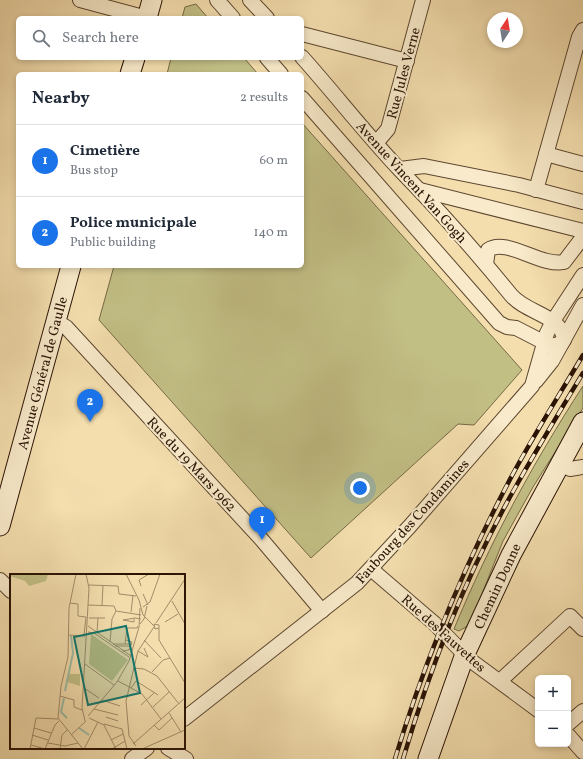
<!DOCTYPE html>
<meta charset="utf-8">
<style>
:root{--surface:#fff;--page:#f6f6f7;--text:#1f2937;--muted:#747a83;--line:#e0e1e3;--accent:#1a73e8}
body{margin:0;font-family:Vollkorn,serif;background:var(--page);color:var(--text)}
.controls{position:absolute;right:12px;bottom:12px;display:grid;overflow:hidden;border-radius:6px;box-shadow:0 2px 6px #0003}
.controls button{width:36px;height:36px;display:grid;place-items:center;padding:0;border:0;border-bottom:1px solid var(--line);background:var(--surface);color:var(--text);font:20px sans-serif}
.compass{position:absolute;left:487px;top:12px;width:36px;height:36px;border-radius:50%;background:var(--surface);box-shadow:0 2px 6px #0003;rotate:12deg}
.you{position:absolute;left:360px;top:488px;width:14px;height:14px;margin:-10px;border:3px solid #fff;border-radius:50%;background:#1a73e8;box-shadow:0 0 0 6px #1a73e833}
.badge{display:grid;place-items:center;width:26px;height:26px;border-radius:50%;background:var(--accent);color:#fff;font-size:13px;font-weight:700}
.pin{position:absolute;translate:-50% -33px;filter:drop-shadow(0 1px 2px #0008)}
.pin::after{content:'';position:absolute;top:21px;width:14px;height:12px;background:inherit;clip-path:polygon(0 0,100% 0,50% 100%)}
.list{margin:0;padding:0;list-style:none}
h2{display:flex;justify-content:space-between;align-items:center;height:52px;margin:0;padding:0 16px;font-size:17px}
h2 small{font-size:13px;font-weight:400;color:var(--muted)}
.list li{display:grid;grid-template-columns:26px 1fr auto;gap:12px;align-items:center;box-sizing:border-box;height:72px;padding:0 16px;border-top:1px solid var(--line)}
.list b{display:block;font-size:15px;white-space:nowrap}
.list p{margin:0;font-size:13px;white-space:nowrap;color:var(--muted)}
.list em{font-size:13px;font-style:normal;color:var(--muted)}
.icon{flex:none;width:22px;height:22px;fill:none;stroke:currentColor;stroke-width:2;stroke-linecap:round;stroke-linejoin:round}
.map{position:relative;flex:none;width:583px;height:759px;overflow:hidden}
.search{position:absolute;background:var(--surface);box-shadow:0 2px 6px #0003;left:16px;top:16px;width:288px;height:44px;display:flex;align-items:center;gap:10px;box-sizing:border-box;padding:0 14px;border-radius:6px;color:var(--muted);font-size:15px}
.panel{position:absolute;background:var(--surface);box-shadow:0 2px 6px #0003;left:16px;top:72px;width:288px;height:196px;border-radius:6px}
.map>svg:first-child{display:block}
.green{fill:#c2bf85;stroke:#766945}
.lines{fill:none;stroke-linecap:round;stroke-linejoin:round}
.street-casing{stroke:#5c462f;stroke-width:16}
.secondary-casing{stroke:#2a1305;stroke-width:21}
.street{stroke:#f8eaca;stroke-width:14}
.secondary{stroke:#f8eaca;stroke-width:19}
.rail-casing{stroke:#2a1305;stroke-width:4.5}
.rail{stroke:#f8eaca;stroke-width:3;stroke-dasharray:9;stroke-linecap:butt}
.labels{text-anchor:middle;stroke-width:4;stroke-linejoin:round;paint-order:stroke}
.street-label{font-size:14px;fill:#2a1305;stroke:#f8eaca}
.inset-river{fill:none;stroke:#9cbca7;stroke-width:2}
.inset-road{fill:none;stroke:#a38d6a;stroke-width:1}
.view{fill:#0f766e;fill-opacity:0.15;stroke:#0f766e;stroke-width:2}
.inset-edge{fill:none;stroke:#2a1305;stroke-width:2}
</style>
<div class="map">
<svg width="583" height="759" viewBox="0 0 583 759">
<rect width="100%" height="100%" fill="#f4deae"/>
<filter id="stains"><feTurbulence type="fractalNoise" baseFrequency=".005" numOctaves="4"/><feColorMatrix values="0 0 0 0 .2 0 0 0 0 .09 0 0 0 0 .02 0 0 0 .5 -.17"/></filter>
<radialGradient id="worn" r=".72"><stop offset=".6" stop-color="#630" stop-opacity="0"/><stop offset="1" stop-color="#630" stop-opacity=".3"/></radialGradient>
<g class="green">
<polygon points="196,4 208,18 182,18 185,7"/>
<polygon points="171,58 244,58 258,74 167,74"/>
<polygon points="302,123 522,370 474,425 458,424 311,558 99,320 114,266 302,266"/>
<path d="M583 386V408L533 487 503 541 472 619 466 627 459 631 454 629C489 544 533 463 583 386Z"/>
</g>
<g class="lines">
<g class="street-casing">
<g id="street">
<polyline points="80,0 147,18"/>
<polyline points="217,0 233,18"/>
<polyline points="250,0 267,18"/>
<polyline points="302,34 407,61"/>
<path d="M302 57C335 94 366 134 400 170 439 210 476 252 511 295 527 314 562 315 564 340"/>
<polyline points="267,58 281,74"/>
<polyline points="302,98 499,323 507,327 516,328 551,346 562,343"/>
<polyline points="377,142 388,129 423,0"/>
<polyline points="546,154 583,164"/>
<polyline points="400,169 424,166 519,185 583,202"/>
<polyline points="420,190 583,231"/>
<polyline points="536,190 579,37 583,30"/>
<path d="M486 264 488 250C506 237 541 267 564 262L583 237"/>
<polyline points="56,321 66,327 262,540 322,611"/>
<polyline points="536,381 552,361 583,305"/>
<polyline points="559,464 570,469 583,467"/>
<polyline points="371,569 434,623 470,660 538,710"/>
<polyline points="0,580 11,591"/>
<polyline points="500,681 570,616 583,629"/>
<polyline points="184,719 357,583 410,526 532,386 547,333 553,321 583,275"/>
<polyline points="568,724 583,711"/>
<polyline points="568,735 583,752"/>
<polyline points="168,748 186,759"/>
<polyline points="132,759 147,748"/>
</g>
</g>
<g class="secondary-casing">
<g id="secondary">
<polyline points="147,18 152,0"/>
<polyline points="130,74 135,58"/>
<polyline points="0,526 71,266"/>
<polyline points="428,759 465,654 511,555 583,422"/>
</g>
</g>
<use href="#street" class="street"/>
<use href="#secondary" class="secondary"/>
<g class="rail-casing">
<g id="rail">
<path d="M395 759C424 663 460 575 506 487 529 442 557 399 583 355"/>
<path d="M403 759C431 665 467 573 515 488 537 449 560 411 583 373"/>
</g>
</g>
<use href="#rail" class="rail"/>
</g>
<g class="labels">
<g class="street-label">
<text transform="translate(403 73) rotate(-75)" y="5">Rue Jules Verne</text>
<text transform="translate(412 182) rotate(48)" y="5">Avenue Vincent Van Gogh</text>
<text transform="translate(42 373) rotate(-75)" y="5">Avenue Général de Gaulle</text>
<text transform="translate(192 464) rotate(47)" y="5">Rue du 19 Mars 1962</text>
<text transform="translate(412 521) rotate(-48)" y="5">Faubourg des Condamines</text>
<text transform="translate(497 586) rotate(-65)" y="5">Chemin Donne</text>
<text transform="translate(444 633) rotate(42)" y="5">Rue des Fauvettes</text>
</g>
</g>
<g transform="translate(10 574)">
<rect width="175" height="175" fill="#f4deae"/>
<path d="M0 0H38L36 7 19 12 15 7 0 2ZM81 60 118 86 102 107 79 90ZM58 100H70V112L57 108Z" fill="#c2bf85"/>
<path class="inset-river" d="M55 117 63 79 61 62M54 124 51 138 57 144M69 154 79 161"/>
<path class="inset-road" d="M66 0 59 34 58 83 51 112 48 144 73 175M116 0 129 26 133 41 144 52M79 11 108 12 109 20 126 22M131 12 129 6 139 0M133 20 138 31M162 27 175 50M60 29 68 30V42L76 43 74 61M78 31 104 32 106 37 131 41M92 31 93 11M133 33 140 28 150 0M121 38 123 21M79 44H95M124 45V48L113 46 125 44 131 45M155 48 168 40M146 49 175 5M130 50 134 45 137 32M78 52 121 82M149 54 145 55 144 50 149 51V66L175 109M78 58 84 59 119 83M87 58 88 44M58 61 75 62M134 66 151 84M100 68 102 45 106 37M103 70H122M115 70 117 54H127L128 52M105 72H121M112 77 119 76 122 68 116 66M128 77 138 83 134 74M75 90 104 111M123 94 134 95 147 102 169 130M142 98 153 86 160 84M108 107 132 120 151 145M74 114 89 124M121 114 126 107 148 121M50 122 64 126V133L72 136M92 126 110 132M131 131 144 119M143 133 159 118M84 135 108 141M159 139 171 158M78 142 107 108 119 87 129 53 130 34M96 143 108 147M79 144 94 151 106 175M75 147 72 134 79 14 76 0M94 150 112 155 117 175M144 151 149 156 162 144M24 154 41 159M22 161 38 166M61 161 76 147M101 166 113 160M38 169 55 172 68 169M123 170 175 124M21 171 35 175 45 151 49 147M126 172 119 162 116 127 128 77 144 53M20 175 26 144 48 145M50 175 52 161 57 156M74 175 88 148M102 175 115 167M132 175 175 156"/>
<path class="view" d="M116 52 130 119 78 131 64 63Z"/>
<rect width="175" height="175" class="inset-edge"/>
</g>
<rect width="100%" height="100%" filter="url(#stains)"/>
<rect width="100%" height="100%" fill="url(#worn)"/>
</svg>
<div class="controls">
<button>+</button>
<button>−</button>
</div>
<svg class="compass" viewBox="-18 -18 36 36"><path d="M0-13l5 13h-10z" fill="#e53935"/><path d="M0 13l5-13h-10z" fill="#747a83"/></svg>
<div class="you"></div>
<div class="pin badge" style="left:262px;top:540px">1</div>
<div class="pin badge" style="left:90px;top:422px">2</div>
<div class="search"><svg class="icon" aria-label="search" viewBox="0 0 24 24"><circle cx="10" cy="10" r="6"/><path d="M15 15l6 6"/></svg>Search here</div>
<section class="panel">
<h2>Nearby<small>2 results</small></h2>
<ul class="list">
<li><span class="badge">1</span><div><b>Cimetière</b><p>Bus stop</p></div><em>60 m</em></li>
<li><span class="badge">2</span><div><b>Police municipale</b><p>Public building</p></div><em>140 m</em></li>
</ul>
</section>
</div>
